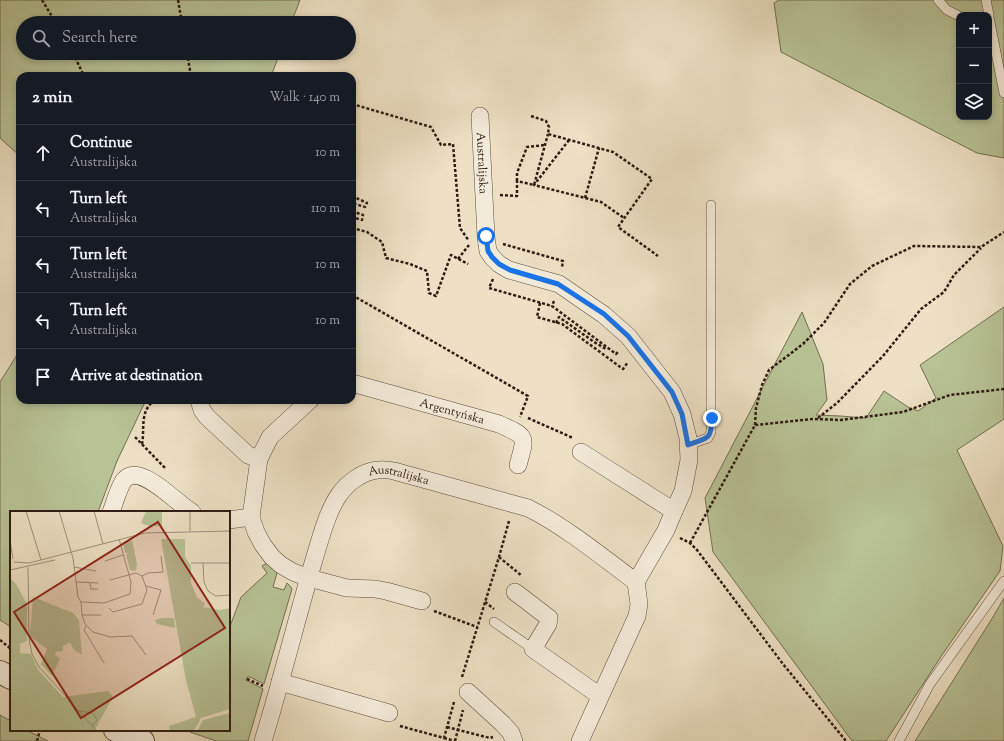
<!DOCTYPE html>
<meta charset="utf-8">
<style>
:root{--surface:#171b24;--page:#242831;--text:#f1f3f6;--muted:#9ea1a6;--line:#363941}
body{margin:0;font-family:"Sorts Mill Goudy",serif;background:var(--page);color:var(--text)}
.controls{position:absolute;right:12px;top:12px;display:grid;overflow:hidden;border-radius:8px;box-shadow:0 2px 6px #0003}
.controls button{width:36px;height:36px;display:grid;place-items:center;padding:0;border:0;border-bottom:1px solid var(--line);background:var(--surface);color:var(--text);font:20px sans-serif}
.stop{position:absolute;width:12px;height:12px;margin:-9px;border:3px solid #1a73e8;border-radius:50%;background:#fff}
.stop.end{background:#1a73e8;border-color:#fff;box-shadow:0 1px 4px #0008}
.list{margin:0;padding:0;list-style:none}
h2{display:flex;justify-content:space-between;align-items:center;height:52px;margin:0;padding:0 16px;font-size:17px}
h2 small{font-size:13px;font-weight:400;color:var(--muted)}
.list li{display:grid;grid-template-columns:26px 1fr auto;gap:12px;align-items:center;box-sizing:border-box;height:56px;padding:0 16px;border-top:1px solid var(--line)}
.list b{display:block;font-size:15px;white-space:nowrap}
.list p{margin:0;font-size:13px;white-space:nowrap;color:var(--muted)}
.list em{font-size:13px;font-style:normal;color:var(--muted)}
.icon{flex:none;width:22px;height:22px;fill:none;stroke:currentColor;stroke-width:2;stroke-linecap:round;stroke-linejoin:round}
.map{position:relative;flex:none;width:1004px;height:741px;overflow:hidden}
.search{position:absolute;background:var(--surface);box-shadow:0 2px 6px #0003;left:16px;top:16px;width:340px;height:44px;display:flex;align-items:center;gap:10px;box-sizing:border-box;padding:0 14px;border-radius:22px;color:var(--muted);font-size:15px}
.panel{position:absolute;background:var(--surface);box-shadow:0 2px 6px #0003;left:16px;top:72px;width:340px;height:332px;border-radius:12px}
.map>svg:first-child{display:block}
.green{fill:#b7c295;stroke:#746f54;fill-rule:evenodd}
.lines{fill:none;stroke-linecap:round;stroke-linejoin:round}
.service-casing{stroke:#5f4d40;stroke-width:10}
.minor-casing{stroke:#5f4d40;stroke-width:18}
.tertiary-casing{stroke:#5f4d40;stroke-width:24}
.path{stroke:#301c14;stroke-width:2.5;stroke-dasharray:3 2;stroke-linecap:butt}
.service{stroke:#f3ebd9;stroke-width:9}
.minor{stroke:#f3ebd9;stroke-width:17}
.tertiary{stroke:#f3ebd9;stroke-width:22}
.route{stroke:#1a73e8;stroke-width:5}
.labels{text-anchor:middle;stroke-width:4;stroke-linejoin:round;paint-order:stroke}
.street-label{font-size:12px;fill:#301c14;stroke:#f3ebd9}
.inset-road{fill:none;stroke:#a1927e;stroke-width:1}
.view{fill:#8f2418;fill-opacity:0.15;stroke:#8f2418;stroke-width:2}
.inset-edge{fill:none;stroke:#301c14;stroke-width:2}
</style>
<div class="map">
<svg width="1004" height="741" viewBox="0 0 1004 741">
<rect width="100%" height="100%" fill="#ede0c4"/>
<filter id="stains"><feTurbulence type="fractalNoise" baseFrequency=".005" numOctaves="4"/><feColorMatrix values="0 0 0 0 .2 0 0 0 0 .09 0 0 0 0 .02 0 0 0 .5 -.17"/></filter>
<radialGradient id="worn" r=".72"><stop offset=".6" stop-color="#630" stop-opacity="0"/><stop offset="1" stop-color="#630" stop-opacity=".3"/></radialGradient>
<g class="green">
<polygon points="0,0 300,0 291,23 23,23 23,53 280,53 271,76 20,76 20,156 0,138"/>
<path d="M779 0H1004V158L977 153 781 52 774 3ZM959 15H989V117H959Z"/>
<polygon points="1004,307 1004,419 957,450 1003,546 1000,571 940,658 886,741 852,741 713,552 705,498 802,312 823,364 827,400 816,415 840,416 866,418 884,391 908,407 918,411 936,398 920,365"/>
<polygon points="20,350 20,400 146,400 117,461 98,512 11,512 11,627 0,620 0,382"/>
<polygon points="265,564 268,564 277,573 273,587 284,590 287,583 290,586 292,589 264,684 250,677 247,677 246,680 263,689 248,741 216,741 190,732 191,730 229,730 229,629 241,597 267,573 262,566"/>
<polygon points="1004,598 1004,741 915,741 993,617"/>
<polygon points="0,715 11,721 11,730 26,730 48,741 0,741"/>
</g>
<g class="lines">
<g class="service-casing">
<g id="service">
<polyline points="938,0 947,10 959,16"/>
<polyline points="986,0 989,15"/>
<polyline points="989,17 1004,93"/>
<polyline points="688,445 708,438 711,432 711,205"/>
<polyline points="494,622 533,649"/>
<polyline points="899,741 930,684 1004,581"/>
</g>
</g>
<g class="minor-casing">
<g id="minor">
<path id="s1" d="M480 116 486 237 488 251 492 257 499 264 509 270 559 284 604 315 628 336 672 392 682 414 688 438 689 460 683 491 674 511"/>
<path id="s2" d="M352 383 499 424C528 437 526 436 518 465"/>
<polyline points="199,400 202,410 207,417 248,455 259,459"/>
<polyline points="310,400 270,437 259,459 251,517 256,532 263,545 272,557 281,565 293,572 309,578 347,588 375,589 386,591 422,601"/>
<polyline points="581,452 674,511 666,530 636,582"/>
<path d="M111 512C115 502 118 489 124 480 140 461 178 505 192 512"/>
<polyline points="229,520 251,517"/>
<polyline points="515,592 549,618 548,624 533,649 600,696"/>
<polyline points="280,682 389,713"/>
<polyline points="468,692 503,724 511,733 514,741"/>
<path id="s3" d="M263 741C281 682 296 622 313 563 319 544 327 511 339 495 347 483 363 471 378 470 383 469 389 470 394 471L528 508C566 527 601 556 636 582L639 604 637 616 580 741"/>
</g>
</g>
<g class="tertiary-casing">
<g id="tertiary">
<polyline points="0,672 11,678"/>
<polyline points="115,730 143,741"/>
</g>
</g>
<g class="path">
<polyline points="42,0 56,23"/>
<polyline points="178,0 182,23"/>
<polyline points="73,53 84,76"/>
<polyline points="187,53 191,76"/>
<polyline points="352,104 431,127 441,145 453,144 460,228 469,241"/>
<polyline points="531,116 546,121 549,127 548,134 613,152 652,179 618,227 658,256"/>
<polyline points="569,140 534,185 601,202 624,218"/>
<polyline points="517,181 517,173 527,147 545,145"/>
<polyline points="500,195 517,196 517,181 534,185 548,134"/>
<polyline points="352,196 367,203 365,207 352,203"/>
<polyline points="585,198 599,148"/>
<polyline points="352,211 363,215 362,220 352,217"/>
<polyline points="352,228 367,232 382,242 386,258 410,264 427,271 429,293 436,296 451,255 468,264"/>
<polyline points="503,244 563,261 562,267"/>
<polyline points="458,259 469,245"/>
<polyline points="493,279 489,288 552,306"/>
<polyline points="352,295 528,396 520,417"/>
<polyline points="554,301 552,306 616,354 619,351"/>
<polyline points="540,303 537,317 562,324 623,369 628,362"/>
<polyline points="556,323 559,317 594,342 606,349"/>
<polyline points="528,418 573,438"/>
<polyline points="818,418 837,403 883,356 921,309 944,292 954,275 981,248"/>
<polyline points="755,425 756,408 762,385 769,370 803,344 824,323 850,284 872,266 914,246 981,247 1004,232"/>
<polyline points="135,437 166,469"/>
<path d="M142 444C145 429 139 411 155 400"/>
<polyline points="680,538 690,543 697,550 783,664 846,741"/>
<polyline points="690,543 755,425 813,419 841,420 903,412 950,395 1004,389"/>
<polyline points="499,557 522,576"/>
<polyline points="485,602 494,609"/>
<polyline points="434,611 477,627"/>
<polyline points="0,640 11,649"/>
<polyline points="462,677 499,557 509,521"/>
<polyline points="247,679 263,686"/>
<polyline points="400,726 444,738 454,702"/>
<polyline points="447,727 490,738 493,737"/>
<polyline points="444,738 455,741"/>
<polyline points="37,741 40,730"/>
<polyline points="455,741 463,710"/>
</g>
<use href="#service" class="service"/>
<use href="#minor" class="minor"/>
<use href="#tertiary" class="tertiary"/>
</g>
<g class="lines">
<path class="route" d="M486 236 488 251 492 257 499 264 510 270 558 284 604 314 628 336 672 392 682 414 688 445C708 437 711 441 712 418"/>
</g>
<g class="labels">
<g class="street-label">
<text dy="4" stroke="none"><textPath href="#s1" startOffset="47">Australijska</textPath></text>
<text dy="4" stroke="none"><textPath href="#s2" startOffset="104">Argentyńska</textPath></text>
<text dy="4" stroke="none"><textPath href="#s3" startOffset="327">Australijska</textPath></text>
</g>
</g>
<g transform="translate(10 511)">
<rect width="220" height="220" fill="#ede0c4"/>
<path d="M136 0H152V15H139L131 12ZM151 28H175V46L181 55V72L187 86 195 93 193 96 210 99 220 97V198L191 207 184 220H160L159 215 186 206 176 169ZM122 29 127 53 126 60 120 59 116 43 119 42H115L113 32ZM0 67 6 73 17 93V130L10 133V142L21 143 28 159 53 186 98 180 103 186 84 220H0ZM23 86 63 102 69 109 72 144 64 139 60 131 53 135V140L46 141 45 144 50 147 42 165 31 153 37 138 20 125ZM152 107H164L165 117 147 113 145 109ZM220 202V220H187L193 209Z" fill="#b7c295"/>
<path class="inset-road" d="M16 0 31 49M49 0 63 47 68 86 71 91 94 92 120 83 121 71 109 28M84 0 93 33M180 0V20M0 29 3 48M95 50 113 44M4 51 19 52 135 22 220 20M181 52H220M193 52 194 71 198 80 206 85 220 84M18 56 19 128 22 143 29 156 87 220M64 56 86 60M0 59 45 49M132 65 138 62 153 61 151 45M66 71 88 72M80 72 81 78H88M136 75 151 79 143 104M71 91 72 104H91M99 97 103 101 132 93 137 79 132 65 126 62 100 69M72 104 75 113 83 121 100 126 122 125 136 144M76 115 74 119 94 152M69 200 83 202 87 209 82 215"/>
<path class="view" d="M148 11 215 117 71 207 4 101Z"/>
<rect width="220" height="220" class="inset-edge"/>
</g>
<rect width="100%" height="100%" filter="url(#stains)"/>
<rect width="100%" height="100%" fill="url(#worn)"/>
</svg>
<div class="controls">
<button>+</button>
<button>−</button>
<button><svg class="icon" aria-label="layers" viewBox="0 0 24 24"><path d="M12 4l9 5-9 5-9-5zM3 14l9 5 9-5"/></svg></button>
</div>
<div class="stop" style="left:486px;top:236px"></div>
<div class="stop end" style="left:712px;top:418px"></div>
<div class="search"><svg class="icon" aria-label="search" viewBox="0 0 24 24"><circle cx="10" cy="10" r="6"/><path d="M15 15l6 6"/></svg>Search here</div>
<section class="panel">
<h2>2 min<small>Walk · 140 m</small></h2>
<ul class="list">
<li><svg class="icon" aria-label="ahead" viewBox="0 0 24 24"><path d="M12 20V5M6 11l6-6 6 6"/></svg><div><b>Continue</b><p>Australijska</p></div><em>10 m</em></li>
<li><svg class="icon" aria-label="left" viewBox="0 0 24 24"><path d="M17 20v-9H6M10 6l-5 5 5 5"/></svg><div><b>Turn left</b><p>Australijska</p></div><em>110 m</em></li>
<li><svg class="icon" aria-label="left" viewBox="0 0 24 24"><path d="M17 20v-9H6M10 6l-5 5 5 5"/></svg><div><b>Turn left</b><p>Australijska</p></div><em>10 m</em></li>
<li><svg class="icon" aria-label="left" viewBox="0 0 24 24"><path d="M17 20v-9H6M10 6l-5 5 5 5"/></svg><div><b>Turn left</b><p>Australijska</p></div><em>10 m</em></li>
<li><svg class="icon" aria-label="arrive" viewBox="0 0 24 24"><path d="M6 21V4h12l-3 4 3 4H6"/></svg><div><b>Arrive at destination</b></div></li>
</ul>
</section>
</div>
